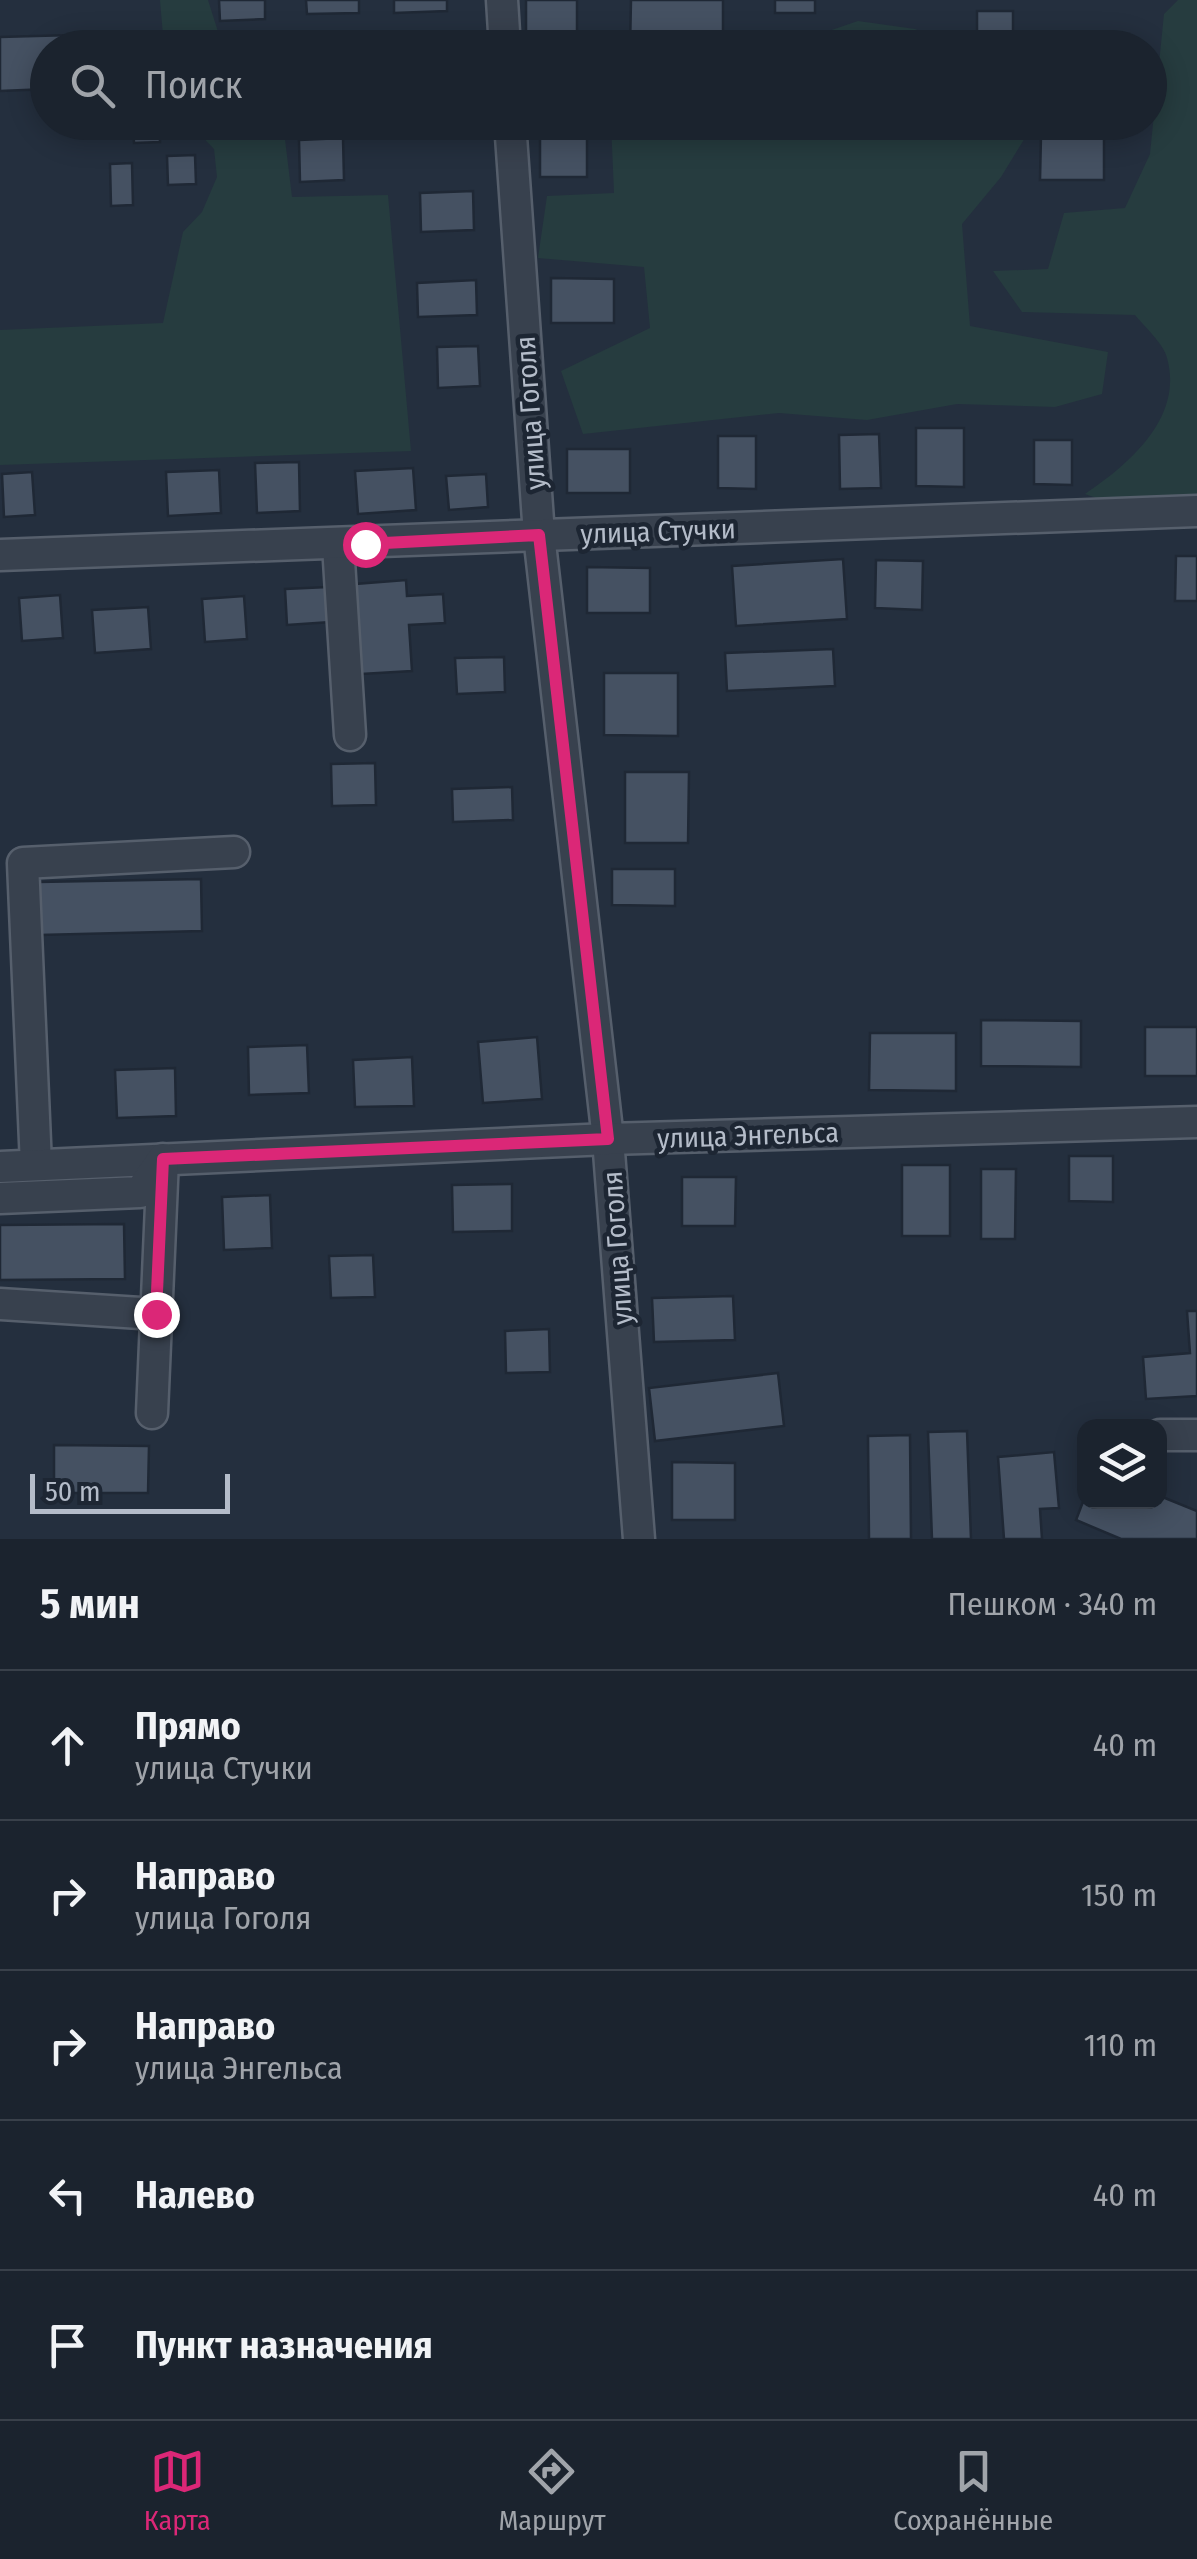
<!DOCTYPE html>
<html lang="ru">
<meta charset="utf-8">
<style>
:root{--surface:#1b232e;--page:#282f3a;--text:#f1f3f6;--muted:#a0a4aa;--line:#39404a;--accent:#db2777}
body{margin:0;font-family:"Fira Sans Condensed",sans-serif;background:var(--page);color:var(--text)}
.controls{position:absolute;right:30px;bottom:30px;display:grid;overflow:hidden;border-radius:20px;box-shadow:0 5px 25px #0003}
.controls button{width:90px;height:90px;display:grid;place-items:center;padding:0;border:0;border-bottom:2px solid var(--line);background:var(--surface);color:var(--text);font:50px sans-serif}
.scale{position:absolute;left:30px;bottom:25px;width:200px;box-sizing:border-box;padding-left:10px;border:5px solid #b4bcc9;border-top:0;font-size:28px;line-height:35px;white-space:nowrap;color:#b4bcc9;-webkit-text-stroke:8px #1d2633;paint-order:stroke}
.stop{position:absolute;width:30px;height:30px;margin:-22px;border:8px solid #db2777;border-radius:50%;background:#fff}
.stop.end{background:#db2777;border-color:#fff;box-shadow:0 2px 10px #0008}
.list{margin:0;padding:0;list-style:none}
h2{display:flex;justify-content:space-between;align-items:center;height:130px;margin:0;padding:0 40px;font-size:42px}
h2 small{font-size:32px;font-weight:400;color:var(--muted)}
.list li{display:grid;grid-template-columns:65px 1fr auto;gap:30px;align-items:center;box-sizing:border-box;height:150px;padding:0 40px;border-top:2px solid var(--line)}
.list b{display:block;font-size:38px;white-space:nowrap}
.list p{margin:0;font-size:32px;white-space:nowrap;color:var(--muted)}
.list em{font-size:32px;font-style:normal;color:var(--muted)}
.icon{flex:none;width:55px;height:55px;fill:none;stroke:currentColor;stroke-width:2;stroke-linecap:round;stroke-linejoin:round}
.map{position:relative;flex:none;width:1197px;height:1539px;overflow:hidden}
.search{position:absolute;background:var(--surface);box-shadow:0 5px 25px #0003;left:30px;right:30px;top:30px;height:110px;display:flex;align-items:center;gap:25px;box-sizing:border-box;padding:0 35px;border-radius:55px;color:var(--muted);font-size:38px}
.sheet{height:880px;background:var(--surface)}
nav{display:flex;justify-content:space-around;align-items:center;box-sizing:border-box;height:140px;border-top:2px solid var(--line);background:var(--surface);font-size:28px;color:var(--muted)}
nav a{display:grid;justify-items:center;gap:5px}
nav .on{color:var(--accent)}
.map>svg:first-child{display:block}
.green{fill:#263c3f}
.building{fill:#455162;stroke:#1f2835;stroke-width:2.5}
.lines{fill:none;stroke-linecap:round;stroke-linejoin:round}
.minor-casing{stroke:#565f6c;stroke-width:35}
.minor{stroke:#38414e;stroke-width:30}
.route{stroke:#db2777;stroke-width:12}
.labels{text-anchor:middle;stroke-width:9;stroke-linejoin:round;paint-order:stroke}
.street-label{font-size:28px;fill:#b4bcc9;stroke:#1d2633}
</style>
<div class="map">
<svg width="1197" height="1539" viewBox="0 0 1197 1539">
<rect width="100%" height="100%" fill="#242f3e"/>
<g class="green">
<polygon points="160,0 208,0 220,38 393,30 393,47 164,47"/>
<path d="M1178 0H1197V495L1139 513 1085 494C1128 465 1184 418 1167 358 1164 344 1144 326 1135 315L1022 312 993 271 1048 269 1064 213 1125 208 1150 154 1164 14Z"/>
<polygon points="858,21 915,29 961,47 782,47"/>
<polygon points="189,123 393,123 284,131 292,197 388,195 411,451 0,465 0,330 163,323 183,232 202,212 217,177 214,149"/>
<polygon points="611,123 1034,123 1001,177 962,224 970,326 1108,352 1102,394 1055,407 957,404 867,420 779,413 583,434 561,371 650,328 644,267 538,258 547,196 614,193"/>
</g>
<g class="building">
<polygon points="219,0 265,0 265,19 220,21"/>
<polygon points="306,0 359,0 359,13 307,14"/>
<polygon points="394,0 447,0 447,11 394,13"/>
<rect x="526" y="0" width="51" height="42"/>
<polygon points="631,0 723,0 723,48 630,48"/>
<rect x="775" y="0" width="40" height="13"/>
<rect x="977" y="11" width="36" height="30"/>
<polygon points="145,33 146,48 48,48 48,89 0,91 0,37"/>
<polygon points="133,122 159,122 160,142 134,143"/>
<polygon points="412,122 465,122 465,131 412,133"/>
<polygon points="1041,135 1104,135 1104,180 1040,180"/>
<rect x="540" y="137" width="47" height="40"/>
<polygon points="343,138 344,180 300,182 299,140"/>
<polygon points="195,155 196,184 168,185 167,156"/>
<polygon points="132,163 133,205 111,206 110,164"/>
<polygon points="473,191 474,230 421,232 420,193"/>
<polygon points="551,278 614,279 614,323 551,323"/>
<polygon points="476,280 477,315 418,317 417,283"/>
<polygon points="478,346 480,386 438,388 437,347"/>
<polygon points="916,428 964,428 964,487 916,486"/>
<polygon points="879,434 881,488 840,489 839,435"/>
<polygon points="718,436 756,436 756,489 718,488"/>
<polygon points="1034,440 1072,440 1072,485 1034,484"/>
<rect x="567" y="449" width="63" height="44"/>
<polygon points="299,462 300,511 257,513 255,463"/>
<polygon points="413,468 416,510 358,514 355,471"/>
<polygon points="219,470 221,513 168,516 166,472"/>
<polygon points="32,472 35,515 4,517 2,474"/>
<polygon points="486,474 488,507 449,510 446,476"/>
<polygon points="1176,556 1197,556 1197,601 1175,601"/>
<polygon points="843,559 847,619 736,626 732,566"/>
<polygon points="876,560 923,561 922,610 875,608"/>
<polygon points="587,567 650,568 650,613 587,613"/>
<polygon points="406,580 407,596 443,594 445,623 409,625 412,671 361,674 355,584"/>
<polygon points="328,587 331,622 287,625 285,589"/>
<polygon points="60,595 63,638 22,641 19,598"/>
<polygon points="244,596 247,639 205,642 202,599"/>
<polygon points="148,607 151,649 95,653 92,610"/>
<polygon points="833,649 835,686 727,691 725,653"/>
<polygon points="504,657 505,692 457,694 455,658"/>
<polygon points="604,673 678,673 678,736 604,735"/>
<polygon points="375,763 376,805 332,806 331,764"/>
<polygon points="625,772 689,772 688,843 625,843"/>
<polygon points="512,787 513,820 453,822 452,789"/>
<polygon points="612,869 675,869 675,906 612,905"/>
<polygon points="201,879 202,931 39,935 38,882"/>
<polygon points="981,1020 1081,1021 1081,1067 981,1066"/>
<rect x="1145" y="1027" width="52" height="49"/>
<polygon points="870,1033 956,1033 956,1091 869,1090"/>
<polygon points="537,1037 542,1099 483,1103 478,1042"/>
<polygon points="307,1045 309,1093 249,1095 248,1047"/>
<polygon points="412,1057 414,1106 355,1107 353,1060"/>
<polygon points="175,1068 176,1116 117,1118 115,1070"/>
<polygon points="1069,1156 1113,1156 1113,1202 1069,1201"/>
<rect x="902" y="1165" width="48" height="71"/>
<polygon points="981,1169 1016,1169 1015,1239 981,1239"/>
<polygon points="682,1177 736,1177 735,1226 682,1226"/>
<polygon points="512,1184 512,1231 453,1232 452,1185"/>
<polygon points="270,1195 272,1248 224,1250 222,1197"/>
<polygon points="124,1224 125,1279 0,1280 0,1225"/>
<polygon points="373,1255 375,1297 331,1298 329,1256"/>
<polygon points="733,1296 735,1340 654,1342 652,1298"/>
<polygon points="1187,1311 1197,1311 1197,1396 1146,1399 1143,1357 1190,1353"/>
<polygon points="549,1329 550,1372 506,1373 505,1331"/>
<polygon points="778,1373 784,1426 655,1441 649,1388"/>
<polygon points="967,1431 971,1539 932,1539 928,1432"/>
<polygon points="910,1435 911,1539 869,1539 868,1436"/>
<polygon points="54,1445 149,1446 148,1493 54,1493"/>
<polygon points="1054,1452 1059,1508 1040,1509 1042,1539 1004,1539 998,1457"/>
<polygon points="672,1462 735,1463 735,1520 672,1520"/>
<polygon points="1160,1496 1197,1511 1197,1539 1121,1539 1076,1520 1084,1499 1160,1502"/>
</g>
<g class="lines">
<g class="minor-casing">
<g id="minor">
<polyline points="502,0 505,48"/>
<polyline points="510,122 539,535 608,1139 639,1539"/>
<polyline points="338,545 350,735"/>
<polyline points="0,555 1197,511"/>
<polyline points="36,1165 23,863 234,852"/>
<polyline points="0,1167 608,1139 1197,1122"/>
<polyline points="0,1198 140,1192 163,1159 152,1413"/>
<polyline points="0,1304 156,1314"/>
<polyline points="1160,1435 1197,1435"/>
</g>
</g>
<use href="#minor" class="minor"/>
</g>
<g class="lines">
<polyline class="route" points="156,1314 163,1159 608,1139 539,535 365,544"/>
</g>
<g class="labels">
<g class="street-label">
<text transform="translate(530 413) rotate(-94)" y="10">улица Гоголя</text>
<text transform="translate(658 531) rotate(-2)" y="10">улица Стучки</text>
<text transform="translate(748 1135) rotate(-2)" y="10">улица Энгельса</text>
<text transform="translate(617 1248) rotate(-94)" y="10">улица Гоголя</text>
</g>
</g>
</svg>
<div class="controls">
<button><svg class="icon" aria-label="layers" viewBox="0 0 24 24"><path d="M12 4l9 5-9 5-9-5zM3 14l9 5 9-5"/></svg></button>
</div>
<div class="scale">50 m</div>
<div class="stop" style="left:365px;top:544px"></div>
<div class="stop end" style="left:156px;top:1314px"></div>
<div class="search"><svg class="icon" aria-label="search" viewBox="0 0 24 24"><circle cx="10" cy="10" r="6"/><path d="M15 15l6 6"/></svg>Поиск</div>
</div>
<section class="sheet">
<h2>5 мин<small>Пешком · 340 m</small></h2>
<ul class="list">
<li><svg class="icon" aria-label="ahead" viewBox="0 0 24 24"><path d="M12 20V5M6 11l6-6 6 6"/></svg><div><b>Прямо</b><p>улица Стучки</p></div><em>40 m</em></li>
<li><svg class="icon" aria-label="right" viewBox="0 0 24 24"><path d="M7 20v-9h11M14 6l5 5-5 5"/></svg><div><b>Направо</b><p>улица Гоголя</p></div><em>150 m</em></li>
<li><svg class="icon" aria-label="right" viewBox="0 0 24 24"><path d="M7 20v-9h11M14 6l5 5-5 5"/></svg><div><b>Направо</b><p>улица Энгельса</p></div><em>110 m</em></li>
<li><svg class="icon" aria-label="left" viewBox="0 0 24 24"><path d="M17 20v-9H6M10 6l-5 5 5 5"/></svg><div><b>Налево</b></div><em>40 m</em></li>
<li><svg class="icon" aria-label="arrive" viewBox="0 0 24 24"><path d="M6 21V4h12l-3 4 3 4H6"/></svg><div><b>Пункт назначения</b></div></li>
</ul>
</section>
<nav>
<a class="on"><svg class="icon" aria-label="map" viewBox="0 0 24 24"><path d="M3 6l6-2 6 2 6-2v14l-6 2-6-2-6 2zM9 4v14M15 6v14"/></svg>Карта</a>
<a><svg class="icon" aria-label="directions" viewBox="0 0 24 24"><path d="M12 3l9 9-9 9-9-9zM9 14v-3h6M13 9l2 2-2 2"/></svg>Маршрут</a>
<a><svg class="icon" aria-label="saved" viewBox="0 0 24 24"><path d="M7 4h10v16l-5-4-5 4z"/></svg>Сохранённые</a>
</nav>
